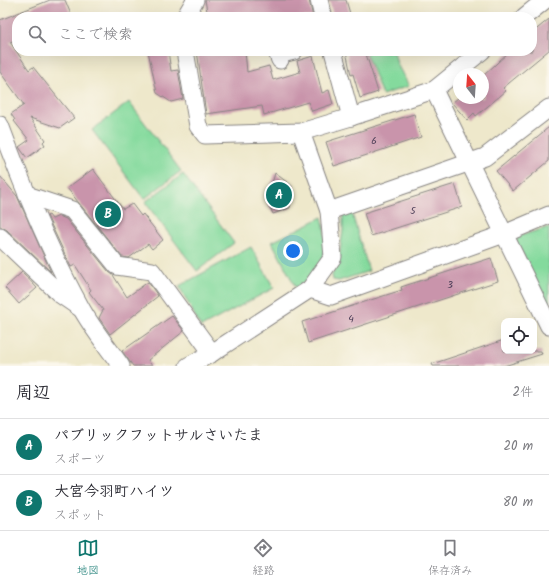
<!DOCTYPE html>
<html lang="ja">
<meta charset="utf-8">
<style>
:root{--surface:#fff;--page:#f2f2f3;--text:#2b2b33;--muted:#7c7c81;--line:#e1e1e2;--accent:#0f766e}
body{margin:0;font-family:Kalam,"Klee One",sans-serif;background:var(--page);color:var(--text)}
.controls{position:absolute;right:12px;bottom:12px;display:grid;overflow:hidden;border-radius:8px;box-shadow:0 4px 16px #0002}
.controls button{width:36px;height:36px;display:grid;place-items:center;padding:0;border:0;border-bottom:1px solid var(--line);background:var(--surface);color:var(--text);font:20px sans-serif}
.compass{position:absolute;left:453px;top:68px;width:36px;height:36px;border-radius:50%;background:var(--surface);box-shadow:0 4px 16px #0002;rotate:343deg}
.you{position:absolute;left:293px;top:251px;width:14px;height:14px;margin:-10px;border:3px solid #fff;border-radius:50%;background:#1a73e8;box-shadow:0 0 0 6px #1a73e833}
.badge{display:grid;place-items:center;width:26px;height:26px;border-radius:50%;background:var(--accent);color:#fff;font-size:13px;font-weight:700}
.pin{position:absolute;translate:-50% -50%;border:2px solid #fff;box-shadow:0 1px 4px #0006}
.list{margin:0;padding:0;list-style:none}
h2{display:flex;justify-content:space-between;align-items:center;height:52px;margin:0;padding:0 16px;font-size:17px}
h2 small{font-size:13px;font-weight:400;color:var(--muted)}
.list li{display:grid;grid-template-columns:26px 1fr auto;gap:12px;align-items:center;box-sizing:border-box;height:56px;padding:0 16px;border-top:1px solid var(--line)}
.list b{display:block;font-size:15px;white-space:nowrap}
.list p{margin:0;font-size:13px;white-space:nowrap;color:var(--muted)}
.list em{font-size:13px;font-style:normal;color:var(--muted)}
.icon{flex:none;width:22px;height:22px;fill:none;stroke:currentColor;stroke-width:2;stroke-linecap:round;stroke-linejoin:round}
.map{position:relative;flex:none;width:549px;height:366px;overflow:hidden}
.search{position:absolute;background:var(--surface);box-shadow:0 4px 16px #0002;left:12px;right:12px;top:12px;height:44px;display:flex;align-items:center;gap:10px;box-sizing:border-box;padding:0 14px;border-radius:16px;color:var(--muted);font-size:15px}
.sheet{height:164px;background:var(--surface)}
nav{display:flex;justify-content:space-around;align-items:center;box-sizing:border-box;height:56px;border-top:1px solid var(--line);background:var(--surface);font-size:11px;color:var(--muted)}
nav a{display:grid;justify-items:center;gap:2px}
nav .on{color:var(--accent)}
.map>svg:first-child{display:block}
.green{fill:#84da9d;stroke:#537e6c}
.building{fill:#c994ab}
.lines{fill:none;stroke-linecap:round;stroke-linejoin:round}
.minor-casing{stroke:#888583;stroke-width:19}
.minor{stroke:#fff;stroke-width:17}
.labels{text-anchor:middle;stroke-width:3;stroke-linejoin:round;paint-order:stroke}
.number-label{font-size:10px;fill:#4c3e57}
</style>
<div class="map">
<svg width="549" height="366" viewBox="0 0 549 366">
<rect width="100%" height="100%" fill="#fbf7ec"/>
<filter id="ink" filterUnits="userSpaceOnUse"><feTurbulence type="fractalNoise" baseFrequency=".025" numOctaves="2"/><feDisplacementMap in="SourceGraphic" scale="8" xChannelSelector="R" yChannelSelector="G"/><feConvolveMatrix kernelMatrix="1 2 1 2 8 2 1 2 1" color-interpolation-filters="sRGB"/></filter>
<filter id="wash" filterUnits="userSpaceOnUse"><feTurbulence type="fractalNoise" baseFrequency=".012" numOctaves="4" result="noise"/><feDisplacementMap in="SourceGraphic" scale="16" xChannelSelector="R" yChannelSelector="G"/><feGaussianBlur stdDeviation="0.9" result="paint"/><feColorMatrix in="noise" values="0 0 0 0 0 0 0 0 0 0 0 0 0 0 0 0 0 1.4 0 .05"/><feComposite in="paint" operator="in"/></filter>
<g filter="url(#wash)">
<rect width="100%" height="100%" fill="#eee8cb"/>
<g class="green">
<polygon points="365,51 394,51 397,64 409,86 382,95"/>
<polygon points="129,102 181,171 144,199 92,130"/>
<polygon points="183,174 234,243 197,271 145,202"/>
<polygon points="351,210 369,271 339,281 333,280 332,275 339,259 343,230 343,213"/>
<path d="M322 217C326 231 327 250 321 264 317 274 304 283 296 288L272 242Z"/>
<polygon points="549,227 549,306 516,241 519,236"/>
<polygon points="251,247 274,288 201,327 179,286"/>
</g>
<g id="blocks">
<g class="building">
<polygon points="50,0 65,0 72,17 17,17 17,39 10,42 29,70 33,67 74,118 60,128 30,118 45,140 43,142 45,145 27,158 19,147 29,140 14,121 15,120 11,114 24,105 0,72 0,20"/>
<polygon points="205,0 309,0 313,17 208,17"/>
<polygon points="329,0 346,0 351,17 333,17"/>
<polygon points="549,19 549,50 503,88 506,91 476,116 474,113 467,120 452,103 459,97 483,98 483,76 510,51 532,51 532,33"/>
<polygon points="148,51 168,51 171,71 178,70 183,99 171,102 157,93"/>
<polygon points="197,51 245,51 247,72 269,66 273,80 300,72 297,61 313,56 322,93 329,90 333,104 312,111 308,102 264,115 262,106 206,114"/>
<polygon points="346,51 365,51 378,92 360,98 353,74 351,75"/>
<polygon points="414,114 421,137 334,166 326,142"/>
<polygon points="549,127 549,161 513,191 496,171"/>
<polygon points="93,169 123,209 132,204 141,216 143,214 163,240 152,249 148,244 129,258 122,257 67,188"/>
<polygon points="275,173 292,186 290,208 273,214 267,201"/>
<polygon points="0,176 17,196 51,272 7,230 0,226"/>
<polygon points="455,184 462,207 371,236 364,213"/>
<polygon points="49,215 52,219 59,216 66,219 109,272 113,275 127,297 148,282 158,296 110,334 99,318 103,310 89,292 91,290 75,265 71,267 47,216"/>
<polygon points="491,258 498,281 308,343 302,322 402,290 401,287"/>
<polygon points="22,272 37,288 19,304 5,288"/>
<polygon points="172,316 184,331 148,360 152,366 133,366 122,351"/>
<polygon points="504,340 504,351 541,351 542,354 504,366 433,366 432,364"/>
</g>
</g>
</g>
<g filter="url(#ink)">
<use href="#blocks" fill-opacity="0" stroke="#888583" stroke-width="1"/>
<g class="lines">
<g class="minor-casing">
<g id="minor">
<polyline points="319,0 323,17"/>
<polyline points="185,17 195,0"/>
<polyline points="524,17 545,0"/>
<polyline points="185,51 198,126 205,135 301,132 351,117 434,90 482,51"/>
<polyline points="333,51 351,117"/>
<polyline points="280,60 278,55 294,51"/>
<polyline points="434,90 549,326"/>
<path d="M0 125C23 187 48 248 80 306 91 327 107 346 121 366"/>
<polyline points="301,132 329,211 333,257 310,289"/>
<polyline points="27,195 72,210 117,266 152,271 212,353"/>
<polyline points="329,211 485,157 549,108"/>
<polyline points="0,237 61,295 80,308"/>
<polyline points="188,366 212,353 310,289 331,296 504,234 549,215"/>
</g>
</g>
<use href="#minor" class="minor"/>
</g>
</g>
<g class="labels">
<g class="number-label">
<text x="374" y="144">6</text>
<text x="413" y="214">5</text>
<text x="450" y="288">3</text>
<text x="351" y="322">4</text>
</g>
</g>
</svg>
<div class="controls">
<button><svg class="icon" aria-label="locate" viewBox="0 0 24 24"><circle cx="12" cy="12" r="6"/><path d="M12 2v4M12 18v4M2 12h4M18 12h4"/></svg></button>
</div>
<svg class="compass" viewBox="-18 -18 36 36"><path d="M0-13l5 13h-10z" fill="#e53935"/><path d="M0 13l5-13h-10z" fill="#7c7c81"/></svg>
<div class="you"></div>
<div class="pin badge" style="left:279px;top:195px">A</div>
<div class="pin badge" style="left:108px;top:214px">B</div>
<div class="search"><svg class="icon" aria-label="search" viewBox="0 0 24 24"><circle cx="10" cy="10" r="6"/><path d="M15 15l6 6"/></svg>ここで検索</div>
</div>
<section class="sheet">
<h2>周辺<small>2件</small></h2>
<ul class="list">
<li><span class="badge">A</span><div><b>パブリックフットサルさいたま</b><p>スポーツ</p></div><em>20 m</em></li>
<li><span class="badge">B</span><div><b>大宮今羽町ハイツ</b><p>スポット</p></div><em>80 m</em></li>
</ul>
</section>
<nav>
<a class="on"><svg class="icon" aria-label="map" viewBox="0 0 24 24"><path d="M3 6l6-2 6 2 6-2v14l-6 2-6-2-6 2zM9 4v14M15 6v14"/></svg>地図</a>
<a><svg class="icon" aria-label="directions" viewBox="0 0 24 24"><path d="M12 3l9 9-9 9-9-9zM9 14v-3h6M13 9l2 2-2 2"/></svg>経路</a>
<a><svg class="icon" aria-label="saved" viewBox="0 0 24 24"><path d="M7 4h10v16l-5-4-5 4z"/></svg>保存済み</a>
</nav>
